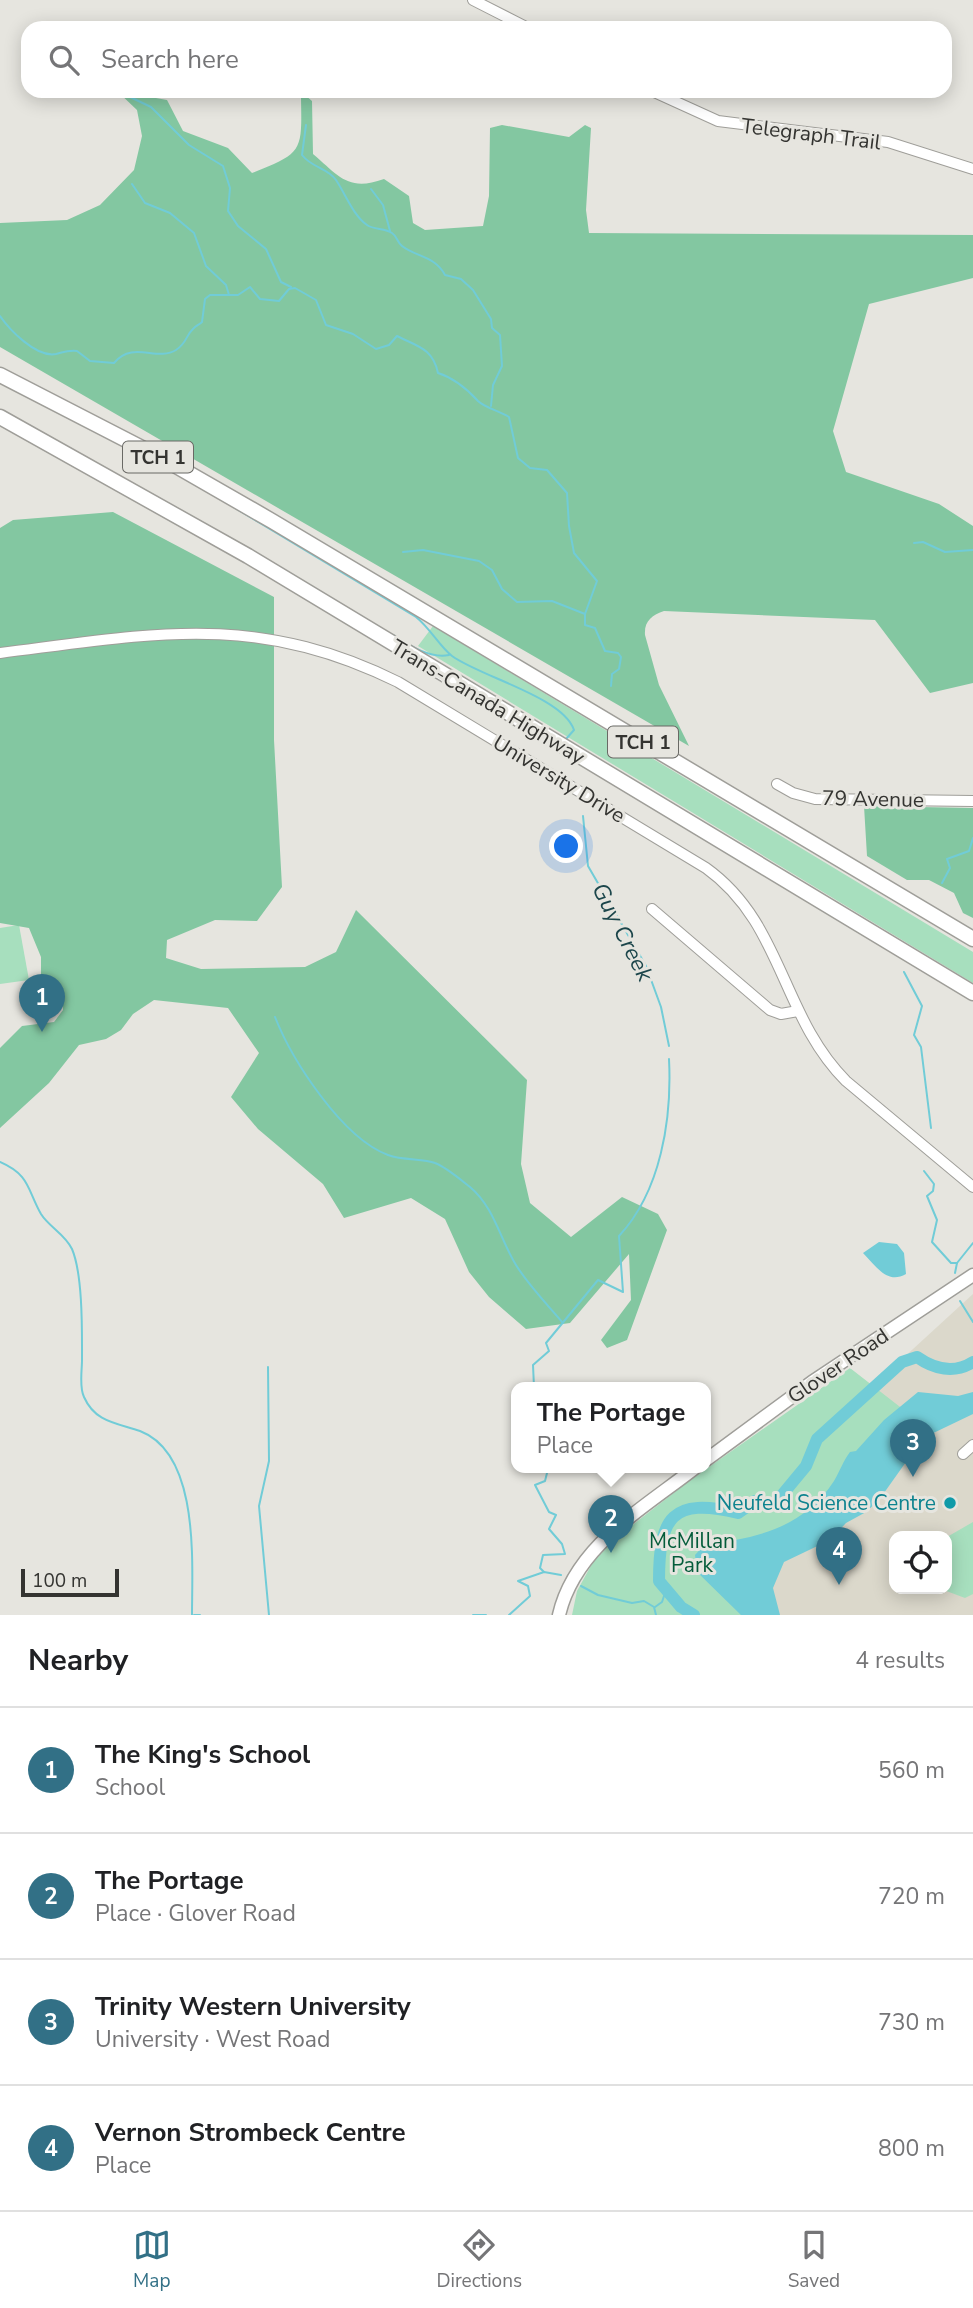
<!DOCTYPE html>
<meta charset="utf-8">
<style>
:root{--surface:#fff;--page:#f2f2f2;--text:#202124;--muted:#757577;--line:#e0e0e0;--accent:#327086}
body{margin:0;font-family:"Nunito Sans",sans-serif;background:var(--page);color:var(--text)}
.controls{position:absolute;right:21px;bottom:21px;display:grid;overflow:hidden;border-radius:14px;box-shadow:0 4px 18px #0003}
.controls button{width:63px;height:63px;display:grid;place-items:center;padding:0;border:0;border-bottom:2px solid var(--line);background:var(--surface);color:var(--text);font:35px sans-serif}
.scale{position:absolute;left:21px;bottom:18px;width:98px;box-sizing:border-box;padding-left:7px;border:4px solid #343431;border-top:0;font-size:19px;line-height:24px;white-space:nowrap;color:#343431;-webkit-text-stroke:5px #e6e5df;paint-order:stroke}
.you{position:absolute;left:567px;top:847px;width:24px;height:24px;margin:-18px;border:5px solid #fff;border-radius:50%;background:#1a73e8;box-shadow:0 0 0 10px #1a73e833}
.badge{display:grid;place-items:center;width:46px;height:46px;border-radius:50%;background:var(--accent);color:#fff;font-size:23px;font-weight:700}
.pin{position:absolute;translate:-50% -58px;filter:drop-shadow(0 2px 4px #0008)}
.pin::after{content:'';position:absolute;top:37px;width:24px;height:21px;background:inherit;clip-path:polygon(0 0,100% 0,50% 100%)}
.popup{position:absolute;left:511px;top:1382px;width:200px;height:91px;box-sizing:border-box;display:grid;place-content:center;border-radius:14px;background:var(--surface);filter:drop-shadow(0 2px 5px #0005);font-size:23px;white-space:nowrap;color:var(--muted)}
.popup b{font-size:26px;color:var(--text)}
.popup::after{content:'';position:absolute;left:50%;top:100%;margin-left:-14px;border:14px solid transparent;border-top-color:var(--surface)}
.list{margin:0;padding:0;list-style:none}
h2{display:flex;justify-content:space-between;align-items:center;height:91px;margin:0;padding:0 28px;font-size:30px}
h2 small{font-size:23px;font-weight:400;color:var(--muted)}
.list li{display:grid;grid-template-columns:46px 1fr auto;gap:21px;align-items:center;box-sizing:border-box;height:126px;padding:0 28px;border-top:2px solid var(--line)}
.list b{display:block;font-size:26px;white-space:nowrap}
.list p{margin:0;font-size:23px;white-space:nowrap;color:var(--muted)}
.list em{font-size:23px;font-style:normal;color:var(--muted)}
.icon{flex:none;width:38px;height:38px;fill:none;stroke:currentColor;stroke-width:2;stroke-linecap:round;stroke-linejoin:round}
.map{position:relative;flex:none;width:973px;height:1615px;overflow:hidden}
.search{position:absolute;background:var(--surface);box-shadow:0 4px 18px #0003;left:21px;right:21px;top:21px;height:77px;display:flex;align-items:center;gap:18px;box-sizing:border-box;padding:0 24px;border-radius:21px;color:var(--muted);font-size:26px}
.sheet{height:595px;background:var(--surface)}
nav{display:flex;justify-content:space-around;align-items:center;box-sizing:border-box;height:98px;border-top:2px solid var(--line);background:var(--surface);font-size:19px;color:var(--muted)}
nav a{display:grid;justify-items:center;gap:4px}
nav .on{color:var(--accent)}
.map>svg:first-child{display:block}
.built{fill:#dbd8cb;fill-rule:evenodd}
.green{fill:#a7dfbe}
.forest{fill:#83c7a1}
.water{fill:#71ccd7}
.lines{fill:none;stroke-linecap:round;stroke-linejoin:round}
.stream{stroke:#71ccd7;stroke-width:2}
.river{stroke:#71ccd7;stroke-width:12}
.minor-casing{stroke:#9f9e99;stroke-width:12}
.major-casing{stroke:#9f9e99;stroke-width:15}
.highway-casing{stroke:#9f9e99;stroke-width:17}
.minor{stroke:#fff;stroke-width:10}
.major{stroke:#fff;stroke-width:12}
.highway{stroke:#fff;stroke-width:14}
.culture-dot{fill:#0f9aa8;stroke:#e6e5df;stroke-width:2.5}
.labels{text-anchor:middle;stroke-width:6;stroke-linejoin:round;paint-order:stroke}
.shield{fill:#e6e5df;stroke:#696965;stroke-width:2}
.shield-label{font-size:19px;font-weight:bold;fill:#343431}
.street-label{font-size:21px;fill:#343431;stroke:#e6e5df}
.culture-label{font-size:21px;fill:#0d838f;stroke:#e6e5df;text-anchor:end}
.park-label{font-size:21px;fill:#045c3a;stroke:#e6e5df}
.water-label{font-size:23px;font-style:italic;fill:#1c464b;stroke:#e6e5df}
</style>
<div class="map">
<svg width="973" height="1615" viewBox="0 0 973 1615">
<rect width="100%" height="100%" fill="#e6e5df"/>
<path class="built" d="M973 1294V1615H751L746 1581 873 1390 889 1371ZM894 1536H947V1589H894Z"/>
<g class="green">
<polygon points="433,626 973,952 973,983 418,646"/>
<polygon points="19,925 29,980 0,984 0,928"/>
<polygon points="850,1368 913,1417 746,1580 751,1615 572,1615 577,1591 593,1562 617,1537 689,1481"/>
<polygon points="973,1522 973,1594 965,1598 941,1589 947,1589 947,1537"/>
</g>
<g class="forest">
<path d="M117 91 167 100 183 131 228 148 252 173C303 153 302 152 301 98L305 95 312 101 313 154C339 176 348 192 384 179L409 196 413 223 425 230 483 226 489 196 490 128 502 125 569 137 585 125 591 128 586 210 589 233 973 235V278L869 304 833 431 846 472 939 504 973 526V683L930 693 875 620 664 611C652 615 644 621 645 635L659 685 689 746 0 347V223L67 220 100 205 134 170 142 136 137 110Z"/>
<polygon points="113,512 274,597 274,740 282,887 257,921 215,920 167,940 166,958 201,969 305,967 336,952 356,910 527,1080 521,1164 530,1203 571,1237 622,1197 658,1214 667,1230 627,1340 607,1348 601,1340 631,1300 629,1254 570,1323 526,1329 489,1297 469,1272 445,1219 411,1198 344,1218 323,1184 258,1129 231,1097 259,1053 228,1008 154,1000 133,1014 121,1030 106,1039 79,1045 49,1083 0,1128 0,1048 22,1026 54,1022 63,1010 62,993 41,980 41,957 29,928 0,923 0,528 13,520"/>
<polygon points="864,806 973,808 973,918 963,913 954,893 929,880 907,880 867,856"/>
</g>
<g class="water">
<path d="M879 1242 897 1244 904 1253 906 1274C887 1285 876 1266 863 1253Z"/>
<path d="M918 1392 958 1396 973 1392V1414L923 1438 879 1500 866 1512 846 1523 830 1540 784 1562 773 1588 780 1615H741L697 1572 695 1555 705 1544C757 1539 804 1527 834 1481 840 1471 843 1461 850 1452L856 1451 884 1420Z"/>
</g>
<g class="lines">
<g class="stream">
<polyline points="128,96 151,107 189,145 223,166 230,188 228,211 238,226 266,249 281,282 291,287"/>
<path d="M306 125 302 155C312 168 328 168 336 180 346 195 353 215 367 225 374 230 385 228 392 233 397 236 397 242 402 246 416 257 435 256 445 275L461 279 473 290 491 319 492 328 500 335 502 366 493 385 491 406"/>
<polyline points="132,184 145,203 170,213 194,233 206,266 226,285 229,295"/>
<polyline points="371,189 383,205 390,231"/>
<path d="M0 316C9 329 36 358 56 354 64 352 68 350 77 351L90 361 114 363C133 340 157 362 176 350 187 343 186 335 193 329 195 326 199 325 202 322L205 299 210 295H238L250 287 260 299 279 301 289 289 295 288 316 300 326 325 353 334 376 349 389 345 397 336C416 346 433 348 438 373 454 378 468 390 478 401 485 408 500 411 509 417L518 458 530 468 547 470 567 493 569 526 574 553 597 581 585 614V625L595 628 605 651 618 653 621 657 619 669 612 674 611 686"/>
<path d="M232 506 416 617C430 628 440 647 452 656 481 677 563 697 574 730L566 739"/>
<polyline points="914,543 923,542 945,552 973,550"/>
<polyline points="403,552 423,550 479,561 492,570 502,589 517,602 552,601 585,614"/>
<path d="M393 635C409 645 430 659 449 655"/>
<polyline points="583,816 588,866 646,966 661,1007 669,1046"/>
<polyline points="942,883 950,868 947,859 969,851 973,838"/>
<polyline points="904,972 922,1006 914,1035 921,1047 931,1128"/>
<path d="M275 1017C292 1060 342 1138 388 1155 404 1161 423 1158 435 1163 446 1167 461 1180 470 1187 494 1207 500 1239 516 1265 529 1286 547 1304 563 1323"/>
<path d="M0 1162C30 1175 27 1189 41 1214 49 1227 65 1234 72 1249 83 1275 82 1332 82 1360 82 1371 79 1387 84 1397 95 1422 116 1423 140 1431 200 1454 192 1563 192 1615"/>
<polyline points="924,1171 934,1184 933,1191 927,1196 937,1220 932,1242 951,1263 957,1263 955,1273"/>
<polyline points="957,1263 973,1243"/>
<polyline points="960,1301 973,1322"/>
<polyline points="268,1367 269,1461 259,1506 269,1615"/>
<path d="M534 1387 533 1365 549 1351 546 1343 598 1280 623 1292 619 1236C661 1191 672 1119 669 1059"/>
<polyline points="535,1467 543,1467"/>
<polyline points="543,1467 547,1473 545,1481 535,1485 549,1512 556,1515 549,1529 562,1544 565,1554 543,1555 540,1568 544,1572"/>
<polyline points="581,1586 598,1595 632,1603 644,1601 654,1607 656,1615"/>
<polyline points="655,1607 662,1602 665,1593"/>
<polyline points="194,1615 200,1615"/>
<polyline points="473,1615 486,1615"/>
<polyline points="509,1615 530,1596 528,1586 518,1581 544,1572 561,1575"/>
</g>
<path class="river" d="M694 1615 681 1607 659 1581C659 1517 672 1497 738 1513L755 1501 771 1504 777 1501 806 1466 817 1439 902 1362 917 1357C934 1369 954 1374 973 1362"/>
<g class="minor-casing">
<g id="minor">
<polyline points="473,0 528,28"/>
<polyline points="652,91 718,121 888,142 973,169"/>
<path d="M0 653C151 634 255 611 398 682L706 868C783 923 781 1016 846 1081L973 1187"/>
<polyline points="777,784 793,793 815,799 973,801"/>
<polyline points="652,909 770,1010 781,1014 798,1011"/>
<polyline points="963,1454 973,1445"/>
</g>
</g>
<g class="major-casing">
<g id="major">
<polyline points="706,1460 812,1382 973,1275"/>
<path d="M559 1615C575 1546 644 1508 696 1467"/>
</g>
</g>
<g class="highway-casing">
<g id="highway">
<polyline points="0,375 171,463 272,521 973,939"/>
<polyline points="0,417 248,556 973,993"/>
</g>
</g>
<use href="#minor" class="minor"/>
<use href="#major" class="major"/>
<use href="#highway" class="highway"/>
</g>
<circle class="culture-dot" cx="950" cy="1503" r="7"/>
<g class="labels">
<g class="shield">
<rect x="123" y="441.5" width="70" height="31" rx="5"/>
<rect x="608" y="726.5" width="70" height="31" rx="5"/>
</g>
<g class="shield-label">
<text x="158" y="464">TCH 1</text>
<text x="643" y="749">TCH 1</text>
</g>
<g class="street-label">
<text transform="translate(811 134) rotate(7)" y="7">Telegraph Trail</text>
<text transform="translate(488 702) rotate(31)" y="7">Trans-Canada Highway</text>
<text transform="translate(559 779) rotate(31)" y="7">University Drive</text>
<text transform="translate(873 799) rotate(1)" y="7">79 Avenue</text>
<text transform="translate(838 1366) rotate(-34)" y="7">Glover Road</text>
</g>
<g class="culture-label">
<text x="936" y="1510">Neufeld Science Centre</text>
</g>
<g class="park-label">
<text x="692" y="1548">McMillan<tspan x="692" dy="24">Park</tspan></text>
</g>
<g class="water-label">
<text transform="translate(623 932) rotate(63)" y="8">Guy Creek</text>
</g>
</g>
</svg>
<div class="controls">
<button><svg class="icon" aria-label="locate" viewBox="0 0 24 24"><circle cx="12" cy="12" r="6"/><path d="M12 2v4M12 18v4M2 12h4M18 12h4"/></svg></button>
</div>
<div class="scale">100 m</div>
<div class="you"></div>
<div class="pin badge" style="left:42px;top:1032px">1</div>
<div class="pin badge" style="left:611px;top:1553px">2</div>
<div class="popup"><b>The Portage</b>Place</div>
<div class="pin badge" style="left:913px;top:1477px">3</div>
<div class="pin badge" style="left:839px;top:1585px">4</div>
<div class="search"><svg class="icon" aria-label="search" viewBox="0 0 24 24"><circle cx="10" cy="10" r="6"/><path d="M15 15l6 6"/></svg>Search here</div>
</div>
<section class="sheet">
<h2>Nearby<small>4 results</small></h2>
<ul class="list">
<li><span class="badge">1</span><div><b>The King's School</b><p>School</p></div><em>560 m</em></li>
<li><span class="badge">2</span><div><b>The Portage</b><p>Place · Glover Road</p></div><em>720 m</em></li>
<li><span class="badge">3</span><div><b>Trinity Western University</b><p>University · West Road</p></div><em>730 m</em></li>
<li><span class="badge">4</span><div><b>Vernon Strombeck Centre</b><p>Place</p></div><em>800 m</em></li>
</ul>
</section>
<nav>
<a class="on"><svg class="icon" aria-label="map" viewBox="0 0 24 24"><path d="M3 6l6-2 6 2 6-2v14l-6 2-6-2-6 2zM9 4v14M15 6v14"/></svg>Map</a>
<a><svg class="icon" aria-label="directions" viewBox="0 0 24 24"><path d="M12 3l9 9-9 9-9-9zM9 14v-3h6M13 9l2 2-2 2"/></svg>Directions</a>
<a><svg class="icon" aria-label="saved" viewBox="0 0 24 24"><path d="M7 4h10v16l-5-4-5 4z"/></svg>Saved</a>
</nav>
